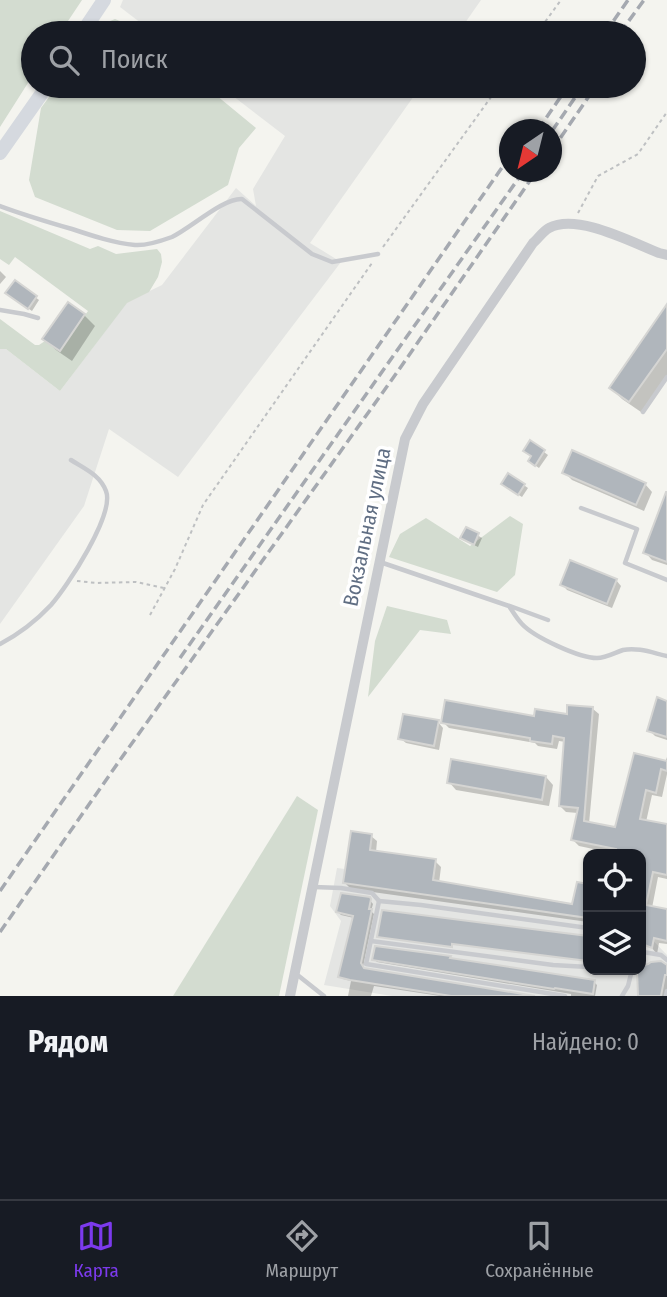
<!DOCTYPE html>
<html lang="ru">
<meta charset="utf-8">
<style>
:root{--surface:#171b24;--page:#242831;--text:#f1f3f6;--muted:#9ea1a6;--line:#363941;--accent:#7c3aed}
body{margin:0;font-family:"Fira Sans Condensed",sans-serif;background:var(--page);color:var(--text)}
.controls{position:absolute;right:21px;bottom:21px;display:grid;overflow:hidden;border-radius:14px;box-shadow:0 2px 5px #0004}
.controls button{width:63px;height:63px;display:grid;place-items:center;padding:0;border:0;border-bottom:2px solid var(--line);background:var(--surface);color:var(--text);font:35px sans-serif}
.compass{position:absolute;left:499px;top:119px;width:63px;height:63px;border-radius:50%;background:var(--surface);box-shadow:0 2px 5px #0004;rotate:215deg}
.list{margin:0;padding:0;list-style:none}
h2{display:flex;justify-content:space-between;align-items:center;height:91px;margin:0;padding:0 28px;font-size:30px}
h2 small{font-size:23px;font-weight:400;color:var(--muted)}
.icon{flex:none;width:38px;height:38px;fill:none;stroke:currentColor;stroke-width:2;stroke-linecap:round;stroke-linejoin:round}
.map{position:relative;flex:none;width:667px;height:996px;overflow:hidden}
.search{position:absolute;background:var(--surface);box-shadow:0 2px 5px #0004;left:21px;right:21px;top:21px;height:77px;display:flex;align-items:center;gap:18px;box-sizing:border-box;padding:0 24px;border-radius:38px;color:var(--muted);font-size:26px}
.sheet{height:203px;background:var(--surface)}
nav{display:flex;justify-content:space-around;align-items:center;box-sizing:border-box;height:98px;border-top:2px solid var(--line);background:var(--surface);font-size:19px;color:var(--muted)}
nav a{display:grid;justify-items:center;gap:4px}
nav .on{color:var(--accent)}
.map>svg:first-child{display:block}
.built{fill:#e4e5e3}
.green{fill:#d3dcd0}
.shadow{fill:#0003}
.building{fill:#b0b6bc;stroke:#d5d5d3;stroke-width:2}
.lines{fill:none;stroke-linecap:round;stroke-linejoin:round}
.path{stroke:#bec0c2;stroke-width:2;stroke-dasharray:3.5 3.5;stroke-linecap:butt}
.lane{stroke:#c8cace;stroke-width:4.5}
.street{stroke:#c8cace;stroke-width:10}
.secondary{stroke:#d5d9df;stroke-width:14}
.rail{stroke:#a5a9b0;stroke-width:3.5;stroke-dasharray:10 5;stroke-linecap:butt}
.labels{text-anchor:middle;stroke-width:7;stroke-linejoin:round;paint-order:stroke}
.street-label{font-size:21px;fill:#606e83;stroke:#fff}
</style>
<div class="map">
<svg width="667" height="996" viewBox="0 0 667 996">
<rect width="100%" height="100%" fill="#f4f4ef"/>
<g class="built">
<polygon points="123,0 481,0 458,33 154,33 120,7"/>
<polygon points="220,86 421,86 310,243 341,262 178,477 109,429 84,506 0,624 0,349 6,349 60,391 127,302 162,285 236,188 256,206 253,189 285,136"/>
<polygon points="337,868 433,880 588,906 588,970 641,970 641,928 667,955 667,996 392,996 324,985 341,921 330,906"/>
</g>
<g class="green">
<polygon points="0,0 82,0 60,33 33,33 33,75 0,127"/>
<polygon points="115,19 134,27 141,33 93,33 98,26"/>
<polygon points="57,86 205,86 256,128 239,148 228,185 150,231 117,230 35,197 29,180 41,108"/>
<polygon points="0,211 90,249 98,246 116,254 157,249 161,254 162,262 158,277 149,292 127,303 60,391 6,349 0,349 0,319 35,345 39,345 45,341 60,351 88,311 15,257 9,265 0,259"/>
<polygon points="510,516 523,524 515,575 497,592 389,557 400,534 426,518 470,546"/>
<polygon points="387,606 447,620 451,634 420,630 368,697 375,641"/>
<polygon points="297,796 318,810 279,996 173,996"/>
</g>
<g class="shadow">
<polygon points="0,271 6,277 0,284"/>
<polygon points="15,282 39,300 32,311 10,296"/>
<polygon points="68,304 84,315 95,326 72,361 56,350 45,339"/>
<polygon points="667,307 667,375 641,412 622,399 611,388"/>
<polygon points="530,442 548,455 539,468 533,464"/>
<polygon points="564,472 645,484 652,492 644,511 572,480"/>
<polygon points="509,475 528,488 522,497 506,487"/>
<polygon points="667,495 667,565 652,560 645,552"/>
<polygon points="467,529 482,538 478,547 466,541"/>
<polygon points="616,580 621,586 612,608 567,590 562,584"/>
<polygon points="667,702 667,740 655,736 649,730"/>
<polygon points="593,709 599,714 589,824 617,829 665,763 667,757 667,774 662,797 652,795 646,822 667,826 667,879 658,877 652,908 667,911 667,944 659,943 657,954 651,947 641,930 641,854 617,854 579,846 573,840 578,813 566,812 560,806 566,742 559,741 557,749 538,746 535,743 449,728 443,722 568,716"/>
<polygon points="438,722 443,728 439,750 406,743 400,738"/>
<polygon points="546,777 553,785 549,806 456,790 449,782"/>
<polygon points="371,836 377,841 376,852 435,861 441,867 439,883 574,906 579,884 588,886 588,922 351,889 345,883"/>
<polygon points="369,899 373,904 371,911 374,914 363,967 364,970 524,996 440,996 374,986 371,996 348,996 351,981 343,979 340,976 354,918 341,915 338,912"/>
<polygon points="374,959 594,982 597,985 595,996 571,996 571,994 377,962"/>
<polygon points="648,966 667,966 667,990 665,996 640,996 638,970"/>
</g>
<g class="building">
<polygon points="15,280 37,296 28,309 5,293"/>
<polygon points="68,302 85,314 60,351 42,339"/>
<polygon points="667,304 667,349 629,402 609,388"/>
<polygon points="530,440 545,450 535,466 528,461 531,456 523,451"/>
<polygon points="572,450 646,483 636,505 562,473"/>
<polygon points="508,473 525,484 518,495 501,484"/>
<polygon points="666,492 667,492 667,562 643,553"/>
<polygon points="466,527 479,533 474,545 460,538"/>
<polygon points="570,560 617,579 607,604 560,585"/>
<polygon points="657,697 667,701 667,737 647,731"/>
<polygon points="445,700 534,716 535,709 567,714 567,705 593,707 584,821 615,827 634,753 667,761 667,771 661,769 656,793 646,790 640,819 667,824 667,875 653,872 646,905 667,909 667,941 654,938 652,948 642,944 643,936 641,932 641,854 615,854 616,849 571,840 578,808 559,806 564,738 553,736 552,744 530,741 530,738 441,723"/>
<polygon points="403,714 439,720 434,746 398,739"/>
<polygon points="451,759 546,776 542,800 447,783"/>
<polygon points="351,831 372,834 370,850 436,859 433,880 572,904 577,882 588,884 588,918 343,883"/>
<polygon points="341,893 370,897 371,899 369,909 372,909 361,963 364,968 535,996 451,996 350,980 338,977 353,916 336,912"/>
<polygon points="382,910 588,936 588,961 452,944 452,947 377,937"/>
<polygon points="375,946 451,956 450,958 595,980 593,994 555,988 554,989 372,960"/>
<polygon points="661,961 667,965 667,975 665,975 661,996 638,996 637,970 641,970 641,966 648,964 651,962"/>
</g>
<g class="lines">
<g class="path">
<polyline points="537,33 561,0"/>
<polyline points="578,213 598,176 638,154 667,112"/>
<polyline points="383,247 499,86"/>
<polyline points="77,581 96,583 136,582 164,588"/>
<polyline points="150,615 175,569 203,505 372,263"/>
</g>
<g class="lane">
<path d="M0 206C24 215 48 222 72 229 93 236 114 243 135 245 147 246 161 241 172 237 191 228 223 198 242 199L312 254 332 262 378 254"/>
<polyline points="0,310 24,314 38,318"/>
<polyline points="643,412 667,377"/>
<polyline points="581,508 637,529 625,563 667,580"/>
<path d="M380 562 509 606C513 612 517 619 522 624 534 637 579 658 597 658 606 658 614 653 623 650 638 647 653 653 667 656"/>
<polyline points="510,606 548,620"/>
<path d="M0 644C19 634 36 621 51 605 67 587 115 514 106 491 100 475 85 469 71 460"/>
<polyline points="314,887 341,888 372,893 379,901"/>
<polyline points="371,941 553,965 588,967"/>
<polyline points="641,949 643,952 661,955 667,960"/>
<polyline points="624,970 632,970"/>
<polyline points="295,973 324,996"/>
<polyline points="565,996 366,964 379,901 421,905 588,928"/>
<polyline points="622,996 628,986 632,970"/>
<polyline points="666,996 667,991"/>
</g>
<path class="street" d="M290 996 405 439 423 404 533 243C538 239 543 231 549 228 577 213 631 242 659 253L667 255"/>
<g class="secondary">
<polyline points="82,33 104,0"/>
<polyline points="0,153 47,86"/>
</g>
<g class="rail">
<polyline points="605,33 628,0"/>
<polyline points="620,33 644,0"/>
<polyline points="538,130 568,86"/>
<polyline points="552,131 583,86"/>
<polyline points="552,150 596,86"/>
<polyline points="180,658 523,172"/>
<polyline points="0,891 510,156"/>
<polyline points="0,932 120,760 398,371 536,172"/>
</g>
</g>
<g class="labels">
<g class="street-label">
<text transform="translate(367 527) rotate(-78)" y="7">Вокзальная улица</text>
</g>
</g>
</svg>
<div class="controls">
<button><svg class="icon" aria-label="locate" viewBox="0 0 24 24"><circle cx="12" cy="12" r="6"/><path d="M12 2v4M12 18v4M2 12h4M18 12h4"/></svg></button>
<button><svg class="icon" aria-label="layers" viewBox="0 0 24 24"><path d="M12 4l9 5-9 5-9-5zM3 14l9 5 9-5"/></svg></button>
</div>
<svg class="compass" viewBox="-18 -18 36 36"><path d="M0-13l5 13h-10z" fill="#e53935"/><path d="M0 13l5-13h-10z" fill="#9ea1a6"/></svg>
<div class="search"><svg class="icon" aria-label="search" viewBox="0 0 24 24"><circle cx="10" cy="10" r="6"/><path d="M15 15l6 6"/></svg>Поиск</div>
</div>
<section class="sheet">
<h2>Рядом<small>Найдено: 0</small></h2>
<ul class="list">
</ul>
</section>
<nav>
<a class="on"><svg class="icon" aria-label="map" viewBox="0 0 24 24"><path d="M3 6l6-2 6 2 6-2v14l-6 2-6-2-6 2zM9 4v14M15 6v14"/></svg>Карта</a>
<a><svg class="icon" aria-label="directions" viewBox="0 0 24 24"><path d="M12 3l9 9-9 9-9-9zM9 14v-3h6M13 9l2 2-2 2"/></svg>Маршрут</a>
<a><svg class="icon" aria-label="saved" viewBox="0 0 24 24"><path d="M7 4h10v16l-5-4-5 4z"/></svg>Сохранённые</a>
</nav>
